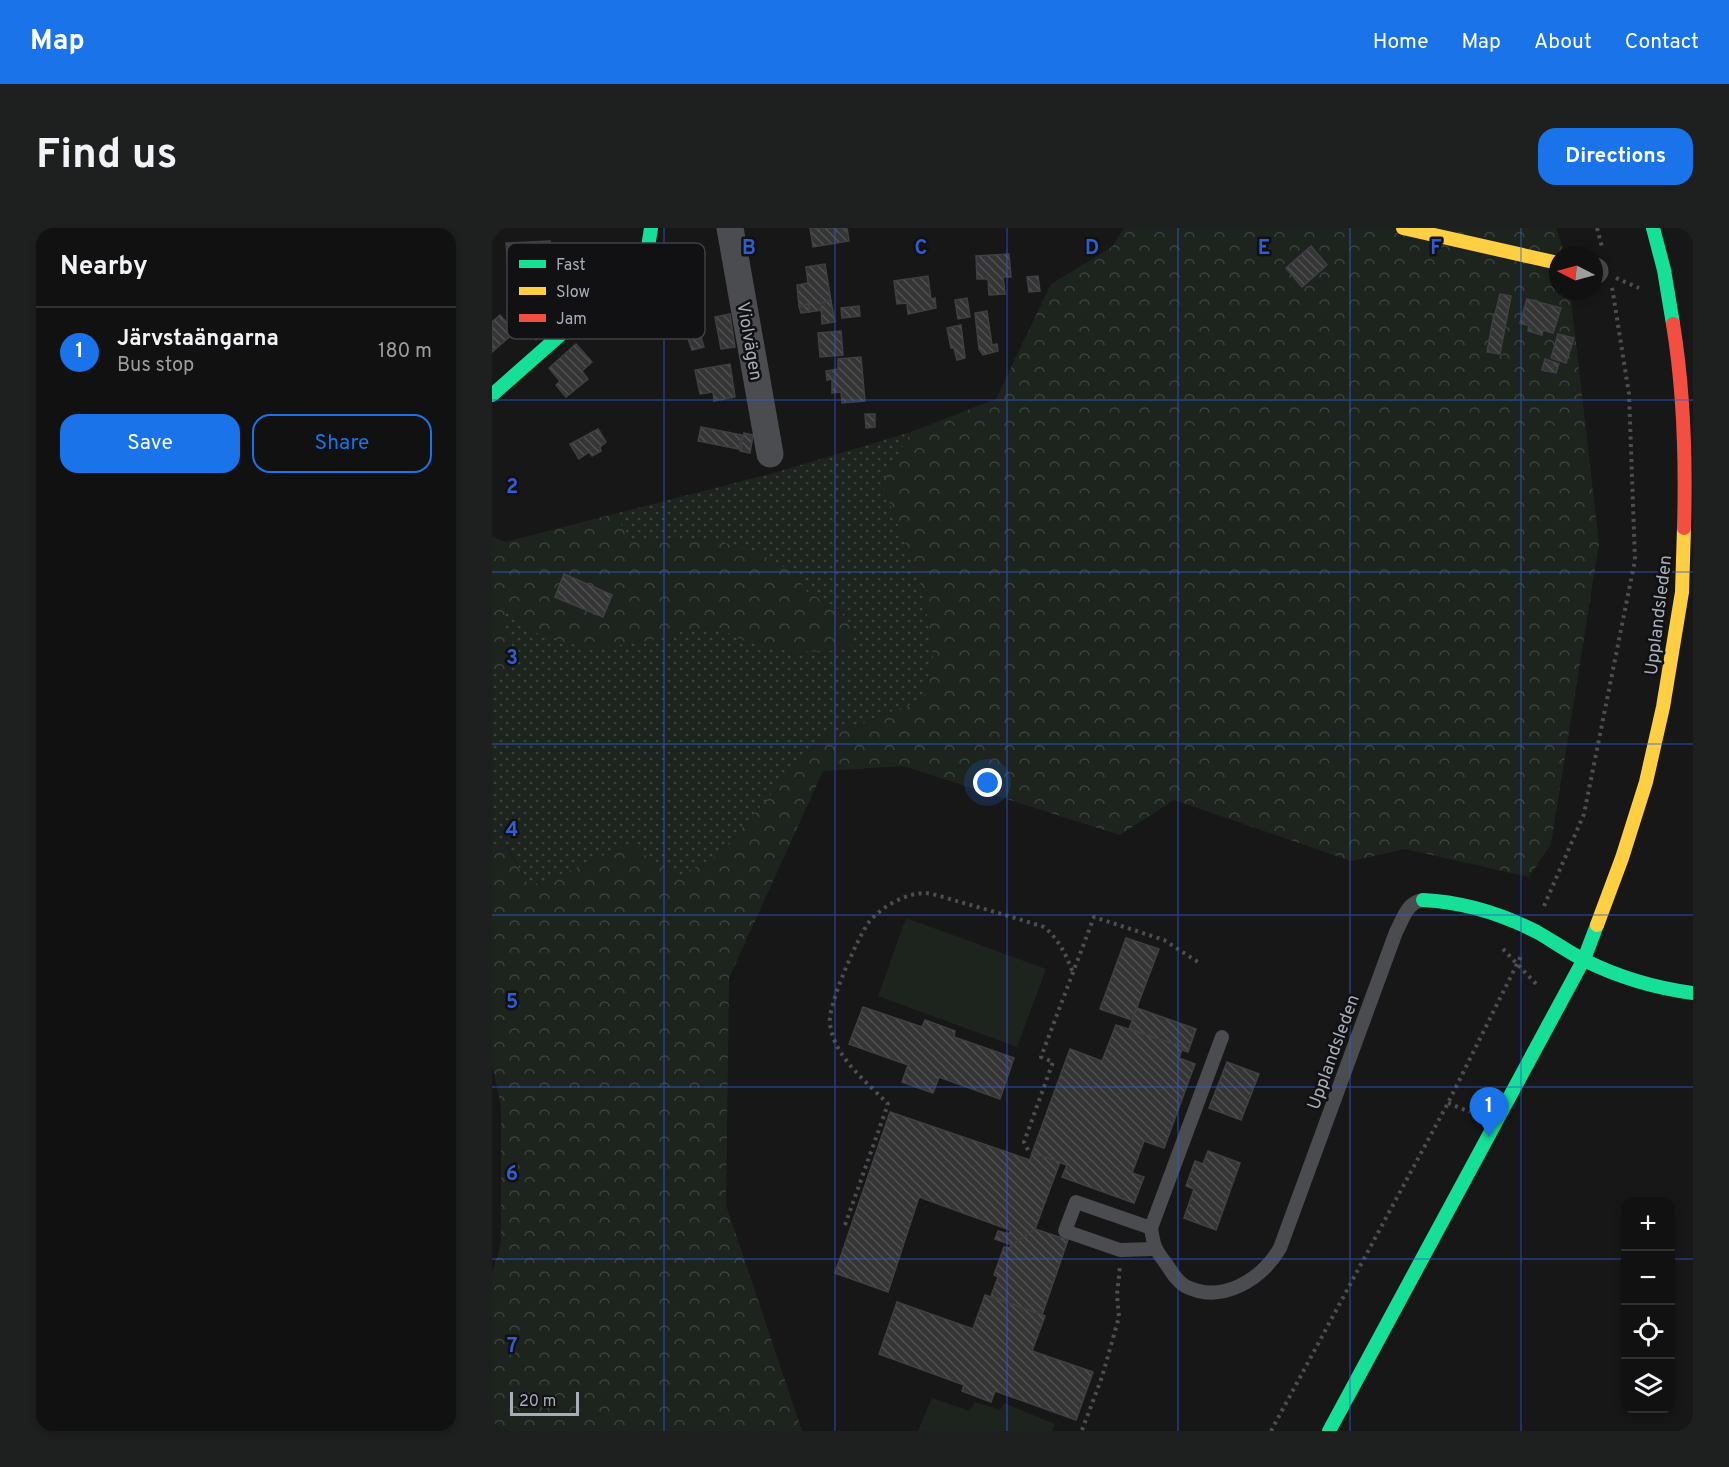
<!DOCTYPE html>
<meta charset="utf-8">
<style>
:root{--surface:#111;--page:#1e1f1f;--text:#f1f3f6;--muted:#9c9d9f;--line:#303131;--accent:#1a73e8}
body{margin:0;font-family:Overpass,sans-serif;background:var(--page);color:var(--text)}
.controls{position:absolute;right:18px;bottom:18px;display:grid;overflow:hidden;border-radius:12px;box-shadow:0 3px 9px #0003}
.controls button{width:54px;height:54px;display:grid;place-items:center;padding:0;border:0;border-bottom:2px solid var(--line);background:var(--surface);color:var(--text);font:30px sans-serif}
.compass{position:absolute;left:1057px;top:18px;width:54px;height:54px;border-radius:50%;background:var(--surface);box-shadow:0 3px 9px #0003;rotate:276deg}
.scale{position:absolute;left:18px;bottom:15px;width:69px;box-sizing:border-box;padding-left:6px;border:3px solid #a8adb8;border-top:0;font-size:16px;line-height:21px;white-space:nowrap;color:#a8adb8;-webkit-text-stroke:4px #111113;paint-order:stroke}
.you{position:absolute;left:496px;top:555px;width:21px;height:21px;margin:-15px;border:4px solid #fff;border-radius:50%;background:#1a73e8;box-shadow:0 0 0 9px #1a73e833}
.badge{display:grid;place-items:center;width:39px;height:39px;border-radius:50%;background:var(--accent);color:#fff;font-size:20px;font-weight:700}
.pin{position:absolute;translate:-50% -50px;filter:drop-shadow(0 2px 3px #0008)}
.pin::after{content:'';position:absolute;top:32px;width:21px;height:18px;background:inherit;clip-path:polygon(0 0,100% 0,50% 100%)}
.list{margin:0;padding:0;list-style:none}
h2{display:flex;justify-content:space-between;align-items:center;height:78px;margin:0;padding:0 24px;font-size:26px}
h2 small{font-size:20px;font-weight:400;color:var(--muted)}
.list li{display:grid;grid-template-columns:39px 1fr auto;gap:18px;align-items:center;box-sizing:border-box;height:90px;padding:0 24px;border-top:2px solid var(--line)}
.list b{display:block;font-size:22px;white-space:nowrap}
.list p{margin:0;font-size:20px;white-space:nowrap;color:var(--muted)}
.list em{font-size:20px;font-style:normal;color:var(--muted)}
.actions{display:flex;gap:12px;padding:18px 24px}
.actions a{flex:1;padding:14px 0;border:2px solid var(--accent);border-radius:18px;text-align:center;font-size:21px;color:var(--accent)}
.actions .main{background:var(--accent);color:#fff}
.icon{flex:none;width:33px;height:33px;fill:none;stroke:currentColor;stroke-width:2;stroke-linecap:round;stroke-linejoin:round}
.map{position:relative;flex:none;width:1201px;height:1203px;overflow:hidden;border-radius:18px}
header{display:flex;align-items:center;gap:36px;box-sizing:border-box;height:84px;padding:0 30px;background:var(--accent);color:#fff}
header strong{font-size:28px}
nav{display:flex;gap:33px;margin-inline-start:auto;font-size:21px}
.intro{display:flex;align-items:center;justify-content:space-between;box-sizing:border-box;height:144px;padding:0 36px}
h1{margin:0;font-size:42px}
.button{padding:15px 27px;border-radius:18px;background:var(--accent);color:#fff;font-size:21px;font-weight:700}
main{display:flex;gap:36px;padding:0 36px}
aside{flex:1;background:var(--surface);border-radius:18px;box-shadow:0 3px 9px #0003}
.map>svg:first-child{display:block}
.grass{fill:url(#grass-dots)}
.forest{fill:url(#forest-crowns)}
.garden{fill:#1d241e}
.building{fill:url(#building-back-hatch);stroke:#3f4043;stroke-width:1.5;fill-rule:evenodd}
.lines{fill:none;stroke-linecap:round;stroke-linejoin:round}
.path{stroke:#4d4e52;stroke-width:4;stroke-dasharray:3 4.5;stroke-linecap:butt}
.lane{stroke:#4b4c50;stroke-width:14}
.street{stroke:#4b4c50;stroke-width:27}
.fast{stroke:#16e098;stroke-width:14}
.slow{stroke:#ffcf43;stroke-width:14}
.jam{stroke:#f24e42;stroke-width:14}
.grid{fill:none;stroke:#325cd3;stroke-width:1.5;stroke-opacity:0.55}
.labels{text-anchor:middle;stroke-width:5;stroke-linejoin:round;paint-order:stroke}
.street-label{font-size:18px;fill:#a8adb8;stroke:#111113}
.key{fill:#111113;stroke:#3e4045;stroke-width:1.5}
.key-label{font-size:16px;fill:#a8adb8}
.grid-label{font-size:20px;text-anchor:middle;font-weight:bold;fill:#325cd3;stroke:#111113;stroke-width:5;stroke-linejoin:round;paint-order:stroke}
</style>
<header>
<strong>Map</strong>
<nav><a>Home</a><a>Map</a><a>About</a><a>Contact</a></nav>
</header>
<div class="intro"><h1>Find us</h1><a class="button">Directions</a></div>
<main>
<aside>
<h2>Nearby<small></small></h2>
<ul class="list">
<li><span class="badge">1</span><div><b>Järvstaängarna</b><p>Bus stop</p></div><em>180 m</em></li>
</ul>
<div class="actions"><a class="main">Save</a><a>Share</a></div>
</aside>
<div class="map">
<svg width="1201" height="1203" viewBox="0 0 1201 1203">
<defs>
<pattern id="grass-dots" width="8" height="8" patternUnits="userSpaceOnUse" patternTransform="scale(1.5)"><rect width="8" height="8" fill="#1d241e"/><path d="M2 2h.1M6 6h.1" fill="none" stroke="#3b413d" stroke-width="1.8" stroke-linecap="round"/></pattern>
<pattern id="forest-crowns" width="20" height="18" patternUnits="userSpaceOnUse" patternTransform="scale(1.5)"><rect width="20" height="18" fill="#1d241e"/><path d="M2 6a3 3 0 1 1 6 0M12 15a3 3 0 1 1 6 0" fill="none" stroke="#3b413d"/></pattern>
<pattern id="building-back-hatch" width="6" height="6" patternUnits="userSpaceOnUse" patternTransform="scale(1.5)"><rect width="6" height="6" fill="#353536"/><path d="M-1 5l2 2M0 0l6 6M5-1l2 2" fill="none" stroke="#4f5051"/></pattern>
</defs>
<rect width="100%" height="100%" fill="#171717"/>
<polygon class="grass" points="419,204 390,255 426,348 437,394 441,430 431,472 330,509 226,627 185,649 138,616 38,660 15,617 0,616 0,446 17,440 20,414 9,390 19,381 42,404 174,409 195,401 227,400 257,415 357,422 361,401 346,381 315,364 301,344 226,313 139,312 122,286 282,245"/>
<g class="forest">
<polygon points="632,0 1064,0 1073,27 1066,27 1066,63 1078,63 1107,316 1059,616 1037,649 913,621 859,633 682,572 628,607 411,538 331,543 237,750 234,977 310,1203 0,1203 0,1046 9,1015 9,878 0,837 0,616 14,617 38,660 138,616 185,649 226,627 330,509 431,472 441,430 437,394 426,348 390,255 419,204 504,171 559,56 620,19"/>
<polygon points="122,286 140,312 226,313 268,326 301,344 315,364 346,381 361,401 357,422 304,424 257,415 227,400 195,401 174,409 139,416 93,420 41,404 19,381 9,390 20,414 17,441 0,446 0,309 13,314"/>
</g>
<g class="garden">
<polygon points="414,690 554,741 525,819 386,768"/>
<polygon points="440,1170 478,1183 483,1174 508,1182 512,1175 563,1196 560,1203 426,1203"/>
</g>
<g class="building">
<polygon points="318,0 355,0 357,13 321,19"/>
<polygon points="58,13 59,34 34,36 35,52 17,53 14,15"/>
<polygon points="819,18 835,37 810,59 794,40"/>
<polygon points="517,26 519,49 511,49 513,66 497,67 496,51 485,51 484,28"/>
<polygon points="333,36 339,73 329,75 330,82 317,84 317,76 307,78 305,57 316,55 314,39"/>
<polygon points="436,48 439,71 443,70 444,80 416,86 415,75 405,76 402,53"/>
<polygon points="546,48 548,63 537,64 535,49"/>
<path d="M34 60 64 95 44 112 15 77ZM36 68 49 83 39 92 26 77Z"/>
<polygon points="1008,66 1019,68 1008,126 995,124 1002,86 1003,86"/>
<polygon points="475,70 478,89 466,91 463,72"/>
<polygon points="1035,71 1069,80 1061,105 1051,102 1050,107 1036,103 1037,98 1028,95"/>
<polygon points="339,73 343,94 330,96 329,75"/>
<polygon points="317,76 317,84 309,85 307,78"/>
<polygon points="367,78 368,88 350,90 349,80"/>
<polygon points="495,83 500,117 505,116 506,123 491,127 487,121 483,85"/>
<polygon points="238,86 243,119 229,121 223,89"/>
<polygon points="8,87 23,104 0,124 0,94"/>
<polygon points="469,97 473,130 465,132 462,120 459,120 455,100"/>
<polygon points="207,103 212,119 200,122 195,108"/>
<polygon points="349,103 351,127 328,129 326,105"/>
<polygon points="1066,106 1082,110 1074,135 1059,130"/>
<polygon points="84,116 100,134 90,143 96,151 74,169 64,157 68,153 57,140"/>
<polygon points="369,129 373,173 350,175 349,164 340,165 340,151 335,152 334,143 346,141 346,131"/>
<polygon points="1053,131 1067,136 1064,145 1050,142"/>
<polygon points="238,136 243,169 222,173 221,164 208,166 203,142"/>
<polygon points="373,186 383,186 383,199 374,200"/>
<polygon points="209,199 250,207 247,221 206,213"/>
<polygon points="106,201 114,214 108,219 109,223 100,228 97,224 87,231 78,216"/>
<polygon points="252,205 261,207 258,225 248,223"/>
<polygon points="72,346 120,367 111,389 63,369"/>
<polygon points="634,710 667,721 640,792 608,781"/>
<polygon points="371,779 430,799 433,792 463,803 462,809 522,830 508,871 447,849 441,865 410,854 416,837 357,816"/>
<polygon points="645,780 704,801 696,824 690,822 691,819 637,801"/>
<polygon points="624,797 691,819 687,830 703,836 672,920 652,913 640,945 652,949 642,975 570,949 575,937 540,925 578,821 610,833"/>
<polygon points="735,834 767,846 749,892 717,880"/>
<polygon points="398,884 538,932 540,925 568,934 543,1001 520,1017 503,1011 506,1003 517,1006 518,1002 427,969 396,1064 343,1045"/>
<polygon points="716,923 748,935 724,1002 692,990 702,961 694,958 703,933 711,936"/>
<polygon points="543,1001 576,1012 550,1087 499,1068 506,1049 502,1047 512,1019 516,1020"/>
<polygon points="493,1067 553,1088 540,1123 601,1144 584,1192 503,1163 499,1174 470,1163 472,1157 387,1126 405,1074 481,1101"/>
</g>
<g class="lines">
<g class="path">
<polyline points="1105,0 1110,19"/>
<polyline points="1124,50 1147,60"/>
<polyline points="1052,678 1092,586 1143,332 1137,166 1120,59"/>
<polyline points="1011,721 1047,759"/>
<polyline points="956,875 978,884"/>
<polyline points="536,922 532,914 561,834 549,829 602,689 672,712 709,736"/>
<path d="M353 997 396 876C374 853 342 829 338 796 335 778 366 709 377 694 389 679 414 665 433 665 444 666 457 671 468 674 496 682 524 690 552 699 567 711 574 727 581 745"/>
<polyline points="590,1202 610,1149 627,1089 625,1067 628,1038"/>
<polyline points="779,1203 956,875 1030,726"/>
</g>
<g class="lane">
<path d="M730 809 659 1000C662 1020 663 1021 675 1037 680 1045 685 1053 693 1058 730 1077 770 1051 788 1020L904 704C911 691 915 674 931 672"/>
<polyline points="659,1000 584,974 573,1003 628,1022 662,1021"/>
</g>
<g class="street">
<polyline points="238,0 278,226"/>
<polyline points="1102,43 1103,43"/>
</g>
<g class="fast">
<polyline points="1161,0 1172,42 1181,96"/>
<polyline points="0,167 143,41 155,26 159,0"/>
<path d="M931 672C970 674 1010 686 1045 704 1061 713 1076 724 1092 732 1126 749 1163 760 1201 765"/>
<polyline points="837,1203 1092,731 1105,697"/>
</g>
<g class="slow">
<polyline points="911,0 1066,35"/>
<polyline points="1105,697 1130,630 1154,554 1171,479 1190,364 1192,300"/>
</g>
<path class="jam" d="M1181 96C1192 163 1194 231 1192 300"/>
</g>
<path class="grid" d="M172 0V1203M343 0V1203M515 0V1203M686 0V1203M858 0V1203M1029 0V1203M0 172H1201M0 344H1201M0 516H1201M0 687H1201M0 859H1201M0 1031H1134M1178 1031H1201"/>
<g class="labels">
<g class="street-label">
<text transform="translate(258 113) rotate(80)" y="6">Violvägen</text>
<text transform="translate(1166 387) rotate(-83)" y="6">Upplandsleden</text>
<text transform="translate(841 824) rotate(-70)" y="6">Upplandsleden</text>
</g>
</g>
<rect x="15" y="15" width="198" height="96" rx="9" class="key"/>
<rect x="27" y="32" width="27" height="8" fill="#16e098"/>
<rect x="27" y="59" width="27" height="8" fill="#ffcf43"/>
<rect x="27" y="86" width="27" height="8" fill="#f24e42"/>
<g class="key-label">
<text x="64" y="42">Fast</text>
<text x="64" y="69">Slow</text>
<text x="64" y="96">Jam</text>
</g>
<g class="grid-label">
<text x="257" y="26">B</text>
<text x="429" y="26">C</text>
<text x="600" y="26">D</text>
<text x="772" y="26">E</text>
<text x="944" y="26">F</text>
<text x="20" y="265">2</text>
<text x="20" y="436">3</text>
<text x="20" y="608">4</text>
<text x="20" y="780">5</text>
<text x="20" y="952">6</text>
<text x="20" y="1124">7</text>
</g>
</svg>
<div class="controls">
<button>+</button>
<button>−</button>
<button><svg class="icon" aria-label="locate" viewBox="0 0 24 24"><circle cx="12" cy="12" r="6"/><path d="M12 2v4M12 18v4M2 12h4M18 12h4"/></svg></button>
<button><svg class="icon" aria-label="layers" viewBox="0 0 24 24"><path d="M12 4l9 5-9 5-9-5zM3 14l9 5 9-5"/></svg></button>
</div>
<svg class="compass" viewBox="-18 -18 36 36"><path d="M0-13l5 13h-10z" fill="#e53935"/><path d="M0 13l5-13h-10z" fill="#9c9d9f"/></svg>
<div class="scale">20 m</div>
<div class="you"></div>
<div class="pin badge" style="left:997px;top:909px">1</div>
</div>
</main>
